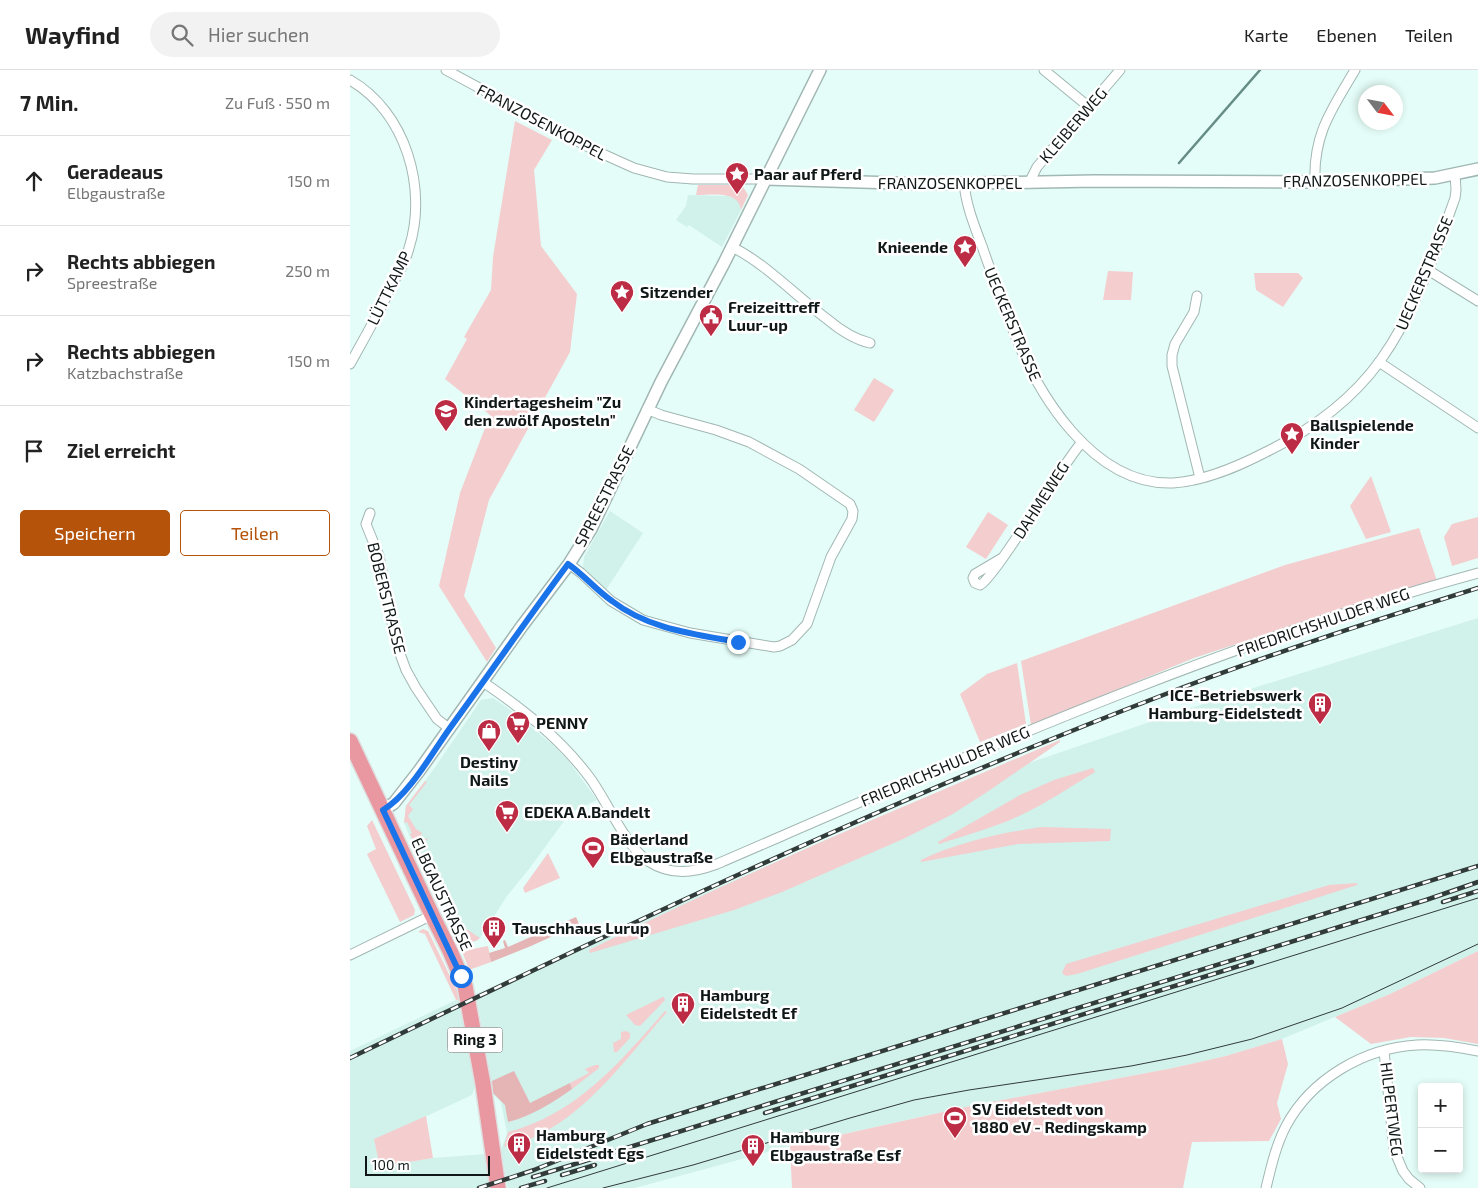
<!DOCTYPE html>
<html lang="de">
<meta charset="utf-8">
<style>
:root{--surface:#fff;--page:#f2f2f2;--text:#222;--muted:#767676;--line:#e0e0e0;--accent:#b45309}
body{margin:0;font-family:"Exo 2",sans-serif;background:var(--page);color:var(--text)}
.controls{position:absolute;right:15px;bottom:15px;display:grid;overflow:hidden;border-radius:5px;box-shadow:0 2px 8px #0003}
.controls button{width:45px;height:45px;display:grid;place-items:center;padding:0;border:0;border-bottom:1px solid var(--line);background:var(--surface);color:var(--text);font:25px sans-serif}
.compass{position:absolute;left:1008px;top:15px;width:45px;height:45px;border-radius:50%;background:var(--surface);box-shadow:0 2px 8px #0003;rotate:122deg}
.scale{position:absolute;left:15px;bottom:12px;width:125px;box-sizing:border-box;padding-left:5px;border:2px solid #101817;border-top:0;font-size:14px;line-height:18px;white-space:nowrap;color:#101817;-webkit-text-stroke:4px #fff;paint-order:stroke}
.stop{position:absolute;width:15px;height:15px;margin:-11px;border:4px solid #1a73e8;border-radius:50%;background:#fff}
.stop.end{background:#1a73e8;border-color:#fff;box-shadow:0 1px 5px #0008}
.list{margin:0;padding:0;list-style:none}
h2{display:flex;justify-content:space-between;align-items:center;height:65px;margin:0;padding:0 20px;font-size:21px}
h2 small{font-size:16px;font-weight:400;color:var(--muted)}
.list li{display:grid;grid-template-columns:32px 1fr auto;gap:15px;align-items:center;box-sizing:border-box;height:90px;padding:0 20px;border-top:1px solid var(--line)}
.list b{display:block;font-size:19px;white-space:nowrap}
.list p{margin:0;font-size:16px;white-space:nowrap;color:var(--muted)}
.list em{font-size:16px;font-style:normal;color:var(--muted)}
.actions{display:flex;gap:10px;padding:15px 20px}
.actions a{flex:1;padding:11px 0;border:1px solid var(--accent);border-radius:5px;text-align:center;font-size:18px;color:var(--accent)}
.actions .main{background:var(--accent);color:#fff}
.icon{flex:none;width:28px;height:28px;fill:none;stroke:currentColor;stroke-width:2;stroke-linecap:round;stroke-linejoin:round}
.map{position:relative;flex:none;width:1128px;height:1118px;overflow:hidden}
header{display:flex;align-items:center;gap:30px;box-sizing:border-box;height:70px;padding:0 25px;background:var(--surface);border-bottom:1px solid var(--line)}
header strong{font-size:24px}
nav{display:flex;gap:28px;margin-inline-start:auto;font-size:18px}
.search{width:350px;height:45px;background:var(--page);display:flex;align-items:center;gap:12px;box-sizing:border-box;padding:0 18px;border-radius:28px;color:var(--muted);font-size:19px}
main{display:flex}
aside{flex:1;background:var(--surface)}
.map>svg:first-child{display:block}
.built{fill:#d1f1eb}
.green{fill:#f4cdce}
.forest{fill:#e5b4b5}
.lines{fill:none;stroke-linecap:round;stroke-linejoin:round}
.stream{stroke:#658d86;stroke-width:2.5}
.minor-casing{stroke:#a1b7b3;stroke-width:11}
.tertiary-casing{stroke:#a1b7b3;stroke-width:14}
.primary-casing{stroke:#dedfdf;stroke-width:18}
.minor{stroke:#fff;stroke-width:9}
.tertiary{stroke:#fff;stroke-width:11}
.primary{stroke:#e997a0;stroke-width:15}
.tram{stroke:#313b3a;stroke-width:1}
.rail-casing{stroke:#313b3a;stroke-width:4.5}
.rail{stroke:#fff;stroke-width:2.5;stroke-dasharray:8;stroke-linecap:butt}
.route{stroke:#1a73e8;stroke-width:6}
.labels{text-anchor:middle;stroke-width:5;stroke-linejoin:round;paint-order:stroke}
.shield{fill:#fff;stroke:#585d5d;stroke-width:1}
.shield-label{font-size:15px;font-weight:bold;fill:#101817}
.street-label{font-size:16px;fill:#101817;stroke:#fff}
.poi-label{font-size:16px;font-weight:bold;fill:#101817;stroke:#fff;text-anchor:start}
</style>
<header>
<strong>Wayfind</strong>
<div class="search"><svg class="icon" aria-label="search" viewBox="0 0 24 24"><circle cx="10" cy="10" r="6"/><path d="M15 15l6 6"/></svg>Hier suchen</div>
<nav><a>Karte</a><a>Ebenen</a><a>Teilen</a></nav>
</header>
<main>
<aside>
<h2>7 Min.<small>Zu Fuß · 550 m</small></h2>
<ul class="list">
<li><svg class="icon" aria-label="ahead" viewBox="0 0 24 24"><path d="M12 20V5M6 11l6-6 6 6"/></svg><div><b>Geradeaus</b><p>Elbgaustraße</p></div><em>150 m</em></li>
<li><svg class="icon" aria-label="right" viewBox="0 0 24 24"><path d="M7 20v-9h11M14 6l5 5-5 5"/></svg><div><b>Rechts abbiegen</b><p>Spreestraße</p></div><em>250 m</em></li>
<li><svg class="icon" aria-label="right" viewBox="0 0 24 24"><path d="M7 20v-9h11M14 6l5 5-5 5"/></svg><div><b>Rechts abbiegen</b><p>Katzbachstraße</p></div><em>150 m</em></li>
<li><svg class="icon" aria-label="arrive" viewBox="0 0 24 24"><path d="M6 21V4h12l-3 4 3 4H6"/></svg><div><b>Ziel erreicht</b></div></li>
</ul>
<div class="actions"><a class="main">Speichern</a><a>Teilen</a></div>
</aside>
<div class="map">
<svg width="1128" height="1118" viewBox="0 0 1128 1118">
<rect width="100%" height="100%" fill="#e5fdf8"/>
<g class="built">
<polygon points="338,125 378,126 385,128 390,133 391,140 372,177 339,155 337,157 326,150 336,136"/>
<polygon points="260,441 293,463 256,520 233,497 234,487"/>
<polygon points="1128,548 1128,881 1040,924 932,969 876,986 823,998 620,1036 561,1049 440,1076 285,1118 158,1118 151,1080 157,1063 151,1032 142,1023 140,1004 126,924 476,770 658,700 862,631"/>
<polygon points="143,628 166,644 204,676 220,693 247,730 223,741 217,747 179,799 157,826 130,868 126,871 107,874 98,847 97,838 77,789 63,774 54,753 56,736 81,703 131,630"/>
<polygon points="106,930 112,931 125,1016 122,1025 25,1070 30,1097 83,1088 136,1084 141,1118 0,1118 0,981"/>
</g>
<g class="green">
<polygon points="165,51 202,70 184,100 191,176 227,224 220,282 139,430 114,526 146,578 137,592 89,516 110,423 140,345 95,309 117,269 114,267 141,220 143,187"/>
<path d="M348 115H392L398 125 391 140C389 120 361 125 346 125Z"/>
<polygon points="758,201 783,202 781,230 753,230"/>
<polygon points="904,203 948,203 953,208 933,237 906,220"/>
<polygon points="524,308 544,320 524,352 504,340"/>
<polygon points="1021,406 1041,462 1016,469 1000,436"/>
<polygon points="638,442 658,455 636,489 616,477"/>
<polygon points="1128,447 1128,488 1102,496 1094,467 1102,454"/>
<polygon points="1069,458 1087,511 977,544 844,588 681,655 671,591 935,495"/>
<polygon points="667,593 676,654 630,672 610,624 637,604"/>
<path d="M710 670V672L634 724 601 745 553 769 432 822 384 840 240 883 239 880C393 803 552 737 710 670Z"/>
<path d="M743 698 745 702C720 717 695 734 669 746 643 758 616 765 589 774L588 772 670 725 704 710Z"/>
<polygon points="75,711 77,712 59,735 63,739 58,746 66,759 72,763 71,766 76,769 79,767 72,776 69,777 64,773 60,764 62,763 57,752 54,753 56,736"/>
<polygon points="22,750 65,840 64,845 50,852 17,784 26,779 17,756"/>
<path d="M691 757 761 759 760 771 668 774 571 792V790C608 772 651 763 691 757Z"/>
<polygon points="198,783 210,808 175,823 173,818"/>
<polygon points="1007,813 1007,815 727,904 716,906 712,903 716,894 979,815"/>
<polygon points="99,836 104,851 130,868 126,871 107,874 98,847 97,838"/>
<polygon points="73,859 78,861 112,931 106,930 75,864 68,862"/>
<polygon points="138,876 141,892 119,900 112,881"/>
<polygon points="1128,881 1128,974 1094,968 1061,967 1021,974 985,947 1040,924"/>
<polygon points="313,927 314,927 315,930 290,956 285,955 276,945"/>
<path d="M315 941 317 942C278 986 236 1046 180 1069 172 1072 163 1074 154 1077L158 1062C227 1044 269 993 315 941Z"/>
<polygon points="276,961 280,963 280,968 267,982 264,982 263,973 271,969 271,962"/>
<polygon points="932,969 938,994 927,1033 931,1049 919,1071 842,1072 833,1118 442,1118 440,1076 620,1036 823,998 876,986"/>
<polygon points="245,995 249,995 249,998 222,1019 220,1013 239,1003 235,999"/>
<polygon points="76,1046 83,1088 30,1097 24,1069"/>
</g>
<g class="forest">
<polygon points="226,847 229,854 181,876 141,892 139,883 155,878 153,871 155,870 158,877"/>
<path d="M164 1001 180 1033 220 1013 222 1019C202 1033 182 1046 158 1052L155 1035 143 1023 142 1011Z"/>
</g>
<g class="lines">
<polyline class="stream" points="829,93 910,0"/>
<g class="minor-casing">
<g id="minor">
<polyline points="96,0 244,80 284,98 317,107 343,109 416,109"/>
<polyline points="694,0 739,37"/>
<path d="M0 10C56 42 78 119 59 178 56 191 49 202 43 213 30 241 15 267 0 294"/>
<path d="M965 112C963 64 982 39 1005 0"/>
<path d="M614 113C616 135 624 155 632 176 641 203 652 230 662 257 686 322 742 416 823 413 855 411 887 397 916 382 959 361 1001 331 1030 291 1065 242 1085 184 1105 128L1106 120 1105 104"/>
<polyline points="679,113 687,97 770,0"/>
<path d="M382 177C415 193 447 227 477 249 490 260 503 269 520 273"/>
<polyline points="1078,200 1128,231"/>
<polyline points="847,226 844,242 825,274 822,285 822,296 850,408"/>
<polyline points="1029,292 1128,358"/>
<polyline points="20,443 16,454 29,486 46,573 56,600 66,618 87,649 100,659"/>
<path d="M652 488 625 504 623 508 625 513 630 515C643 510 713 393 732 372"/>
<polyline points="219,494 231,503 261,531 293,550 340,563 424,577 430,576 442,570 457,554 481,487 502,449 503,441 500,434 449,399 399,372 366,360 311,345 297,339"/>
<path d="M133 612C173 639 211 669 240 708 257 731 276 777 298 791 321 806 343 803 367 794 615 687 867 574 1128 503"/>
<polyline points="0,885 82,845"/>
<polyline points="1034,981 1044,1080 1053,1101 1059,1109 1070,1118"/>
<path d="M916 1118C921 1097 926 1075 936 1056 961 1009 1014 978 1067 975 1087 974 1108 977 1128 981"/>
</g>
</g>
<g class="tertiary-casing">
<g id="tertiary">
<polyline points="416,109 575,114 744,111 965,112 1085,108 1128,99"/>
<polyline points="33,740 44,733 69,701 172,556 219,494 241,459 311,312 374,193 470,0"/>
</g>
</g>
<g class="primary-casing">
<polyline id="primary" points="0,671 82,845 100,881 115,916 133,1014 148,1118"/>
</g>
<use href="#minor" class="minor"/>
<use href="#tertiary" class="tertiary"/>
<use href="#primary" class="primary"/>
<g class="tram">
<polyline points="197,1118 1128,828"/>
<polyline points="253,1118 343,1095 500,1048 564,1030 619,1020 781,996 837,985 902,969 992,938 1128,874"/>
</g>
<g class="rail-casing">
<g id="rail">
<polyline points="1093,832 1128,821"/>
<path d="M0 988C266 860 532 733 808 627 913 586 1020 552 1128 518"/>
<polyline points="415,1043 902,892"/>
<polyline points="212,1105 245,1095"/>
<polyline points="183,1107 1076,830 1128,812"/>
<polyline points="129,1118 184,1100 297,1054 1128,796"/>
<polyline points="171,1118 195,1111"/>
</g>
</g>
<use href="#rail" class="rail"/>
</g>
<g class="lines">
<path class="route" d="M111 906 33 740C59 725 82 683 100 658 140 603 178 548 218 494 234 505 246 520 262 531 298 559 344 564 388 572"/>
</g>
<defs>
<g id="sight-pin" transform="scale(1.25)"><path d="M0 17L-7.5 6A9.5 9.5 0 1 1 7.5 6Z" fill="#bd2c45" stroke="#fff"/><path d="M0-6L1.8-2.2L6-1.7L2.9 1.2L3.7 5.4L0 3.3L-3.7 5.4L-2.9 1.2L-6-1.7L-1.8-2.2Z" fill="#fff"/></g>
<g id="civic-pin" transform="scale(1.25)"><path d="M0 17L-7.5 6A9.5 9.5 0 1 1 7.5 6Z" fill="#bd2c45" stroke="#fff"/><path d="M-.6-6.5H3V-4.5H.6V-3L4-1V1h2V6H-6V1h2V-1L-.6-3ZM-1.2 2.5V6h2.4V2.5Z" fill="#fff"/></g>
<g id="school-pin" transform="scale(1.25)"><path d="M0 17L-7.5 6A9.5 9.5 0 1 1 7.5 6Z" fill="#bd2c45" stroke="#fff"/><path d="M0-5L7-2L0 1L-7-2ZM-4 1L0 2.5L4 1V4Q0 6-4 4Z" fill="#fff"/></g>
<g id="building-pin" transform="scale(1.25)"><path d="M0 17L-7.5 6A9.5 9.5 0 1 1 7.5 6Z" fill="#bd2c45" stroke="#fff"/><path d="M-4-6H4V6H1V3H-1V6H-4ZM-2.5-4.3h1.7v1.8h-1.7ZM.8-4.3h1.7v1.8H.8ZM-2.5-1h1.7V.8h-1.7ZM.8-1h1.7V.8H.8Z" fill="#fff"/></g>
<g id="supermarket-pin" transform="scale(1.25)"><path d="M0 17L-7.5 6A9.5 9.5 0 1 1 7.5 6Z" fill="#bd2c45" stroke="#fff"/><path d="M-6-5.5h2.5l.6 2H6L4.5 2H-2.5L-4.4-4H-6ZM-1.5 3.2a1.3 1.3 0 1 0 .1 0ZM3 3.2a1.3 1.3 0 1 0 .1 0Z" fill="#fff"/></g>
<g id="shop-pin" transform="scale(1.25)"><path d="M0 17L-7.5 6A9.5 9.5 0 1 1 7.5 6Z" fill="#bd2c45" stroke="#fff"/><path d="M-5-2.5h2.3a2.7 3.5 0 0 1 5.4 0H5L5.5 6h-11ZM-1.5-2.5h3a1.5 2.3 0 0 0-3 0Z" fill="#fff"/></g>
<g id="stadium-pin" transform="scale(1.25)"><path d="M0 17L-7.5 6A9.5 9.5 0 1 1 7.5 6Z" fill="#bd2c45" stroke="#fff"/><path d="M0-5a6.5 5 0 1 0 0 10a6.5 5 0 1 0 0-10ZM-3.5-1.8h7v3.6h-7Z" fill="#fff"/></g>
</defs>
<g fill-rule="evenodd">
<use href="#sight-pin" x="387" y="104"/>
<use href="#sight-pin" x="615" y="177"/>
<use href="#sight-pin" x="272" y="222"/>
<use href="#civic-pin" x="361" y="246"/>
<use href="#school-pin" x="96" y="341"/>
<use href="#sight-pin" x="942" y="364"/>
<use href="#building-pin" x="970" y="634"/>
<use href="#supermarket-pin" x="168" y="653"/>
<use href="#shop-pin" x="139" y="661"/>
<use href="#supermarket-pin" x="157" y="742"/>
<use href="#stadium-pin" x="243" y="778"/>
<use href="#building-pin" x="144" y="858"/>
<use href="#building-pin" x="333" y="934"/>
<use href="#stadium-pin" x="605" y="1048"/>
<use href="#building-pin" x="169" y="1074"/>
<use href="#building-pin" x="403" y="1076"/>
</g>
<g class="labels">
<rect class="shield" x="97.5" y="957.5" width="55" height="25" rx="4"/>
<g class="shield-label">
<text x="125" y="975">Ring 3</text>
</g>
<g class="street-label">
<text transform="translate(192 52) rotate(28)" y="6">FRANZOSENKOPPEL</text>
<text transform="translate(723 55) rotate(-49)" y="6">KLEIBERWEG</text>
<text transform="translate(1005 110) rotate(-1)" y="6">FRANZOSENKOPPEL</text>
<text x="600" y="119">FRANZOSENKOPPEL</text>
<text transform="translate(1074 203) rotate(-67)" y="6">UECKERSTRASSE</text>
<text transform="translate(39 218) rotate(-64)" y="6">LÜTTKAMP</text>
<text transform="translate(663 254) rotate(67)" y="6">UECKERSTRASSE</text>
<text transform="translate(254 426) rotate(-63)" y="6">SPREESTRASSE</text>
<text transform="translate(691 430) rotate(-57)" y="6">DAHMEWEG</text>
<text transform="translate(37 528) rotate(76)" y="6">BOBERSTRASSE</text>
<text transform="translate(973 552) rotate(-19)" y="6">FRIEDRICHSHULDER WEG</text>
<text transform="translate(595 696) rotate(-23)" y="6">FRIEDRICHSHULDER WEG</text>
<text transform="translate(92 824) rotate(65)" y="6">ELBGAUSTRASSE</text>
<text transform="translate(1042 1039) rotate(83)" y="6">HILPERTWEG</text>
</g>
<g class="poi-label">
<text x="404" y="110">Paar auf Pferd</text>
<text x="598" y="183" text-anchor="end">Knieende</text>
<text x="290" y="228">Sitzender</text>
<text x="378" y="243">Freizeittreff<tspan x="378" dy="18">Luur-up</tspan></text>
<text x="114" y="338">Kindertagesheim "Zu<tspan x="114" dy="18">den zwölf Aposteln"</tspan></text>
<text x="960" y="361">Ballspielende<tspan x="960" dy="18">Kinder</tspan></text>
<text x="952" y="631" text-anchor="end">ICE-Betriebswerk<tspan x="952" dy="18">Hamburg-Eidelstedt</tspan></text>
<text x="186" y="659">PENNY</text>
<text x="139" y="698" text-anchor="middle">Destiny<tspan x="139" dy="18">Nails</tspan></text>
<text x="174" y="748">EDEKA A.Bandelt</text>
<text x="260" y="775">Bäderland<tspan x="260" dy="18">Elbgaustraße</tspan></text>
<text x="162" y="864">Tauschhaus Lurup</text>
<text x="350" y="931">Hamburg<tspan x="350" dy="18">Eidelstedt Ef</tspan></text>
<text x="622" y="1045">SV Eidelstedt von<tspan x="622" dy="18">1880 eV - Redingskamp</tspan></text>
<text x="186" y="1071">Hamburg<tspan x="186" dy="18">Eidelstedt Egs</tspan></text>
<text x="420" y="1073">Hamburg<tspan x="420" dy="18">Elbgaustraße Esf</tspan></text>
</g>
</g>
</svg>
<div class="controls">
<button>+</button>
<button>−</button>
</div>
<svg class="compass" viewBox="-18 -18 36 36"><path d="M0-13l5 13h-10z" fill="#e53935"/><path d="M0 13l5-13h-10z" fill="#767676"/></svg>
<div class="scale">100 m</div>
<div class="stop" style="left:111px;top:906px"></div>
<div class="stop end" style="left:388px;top:572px"></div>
</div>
</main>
